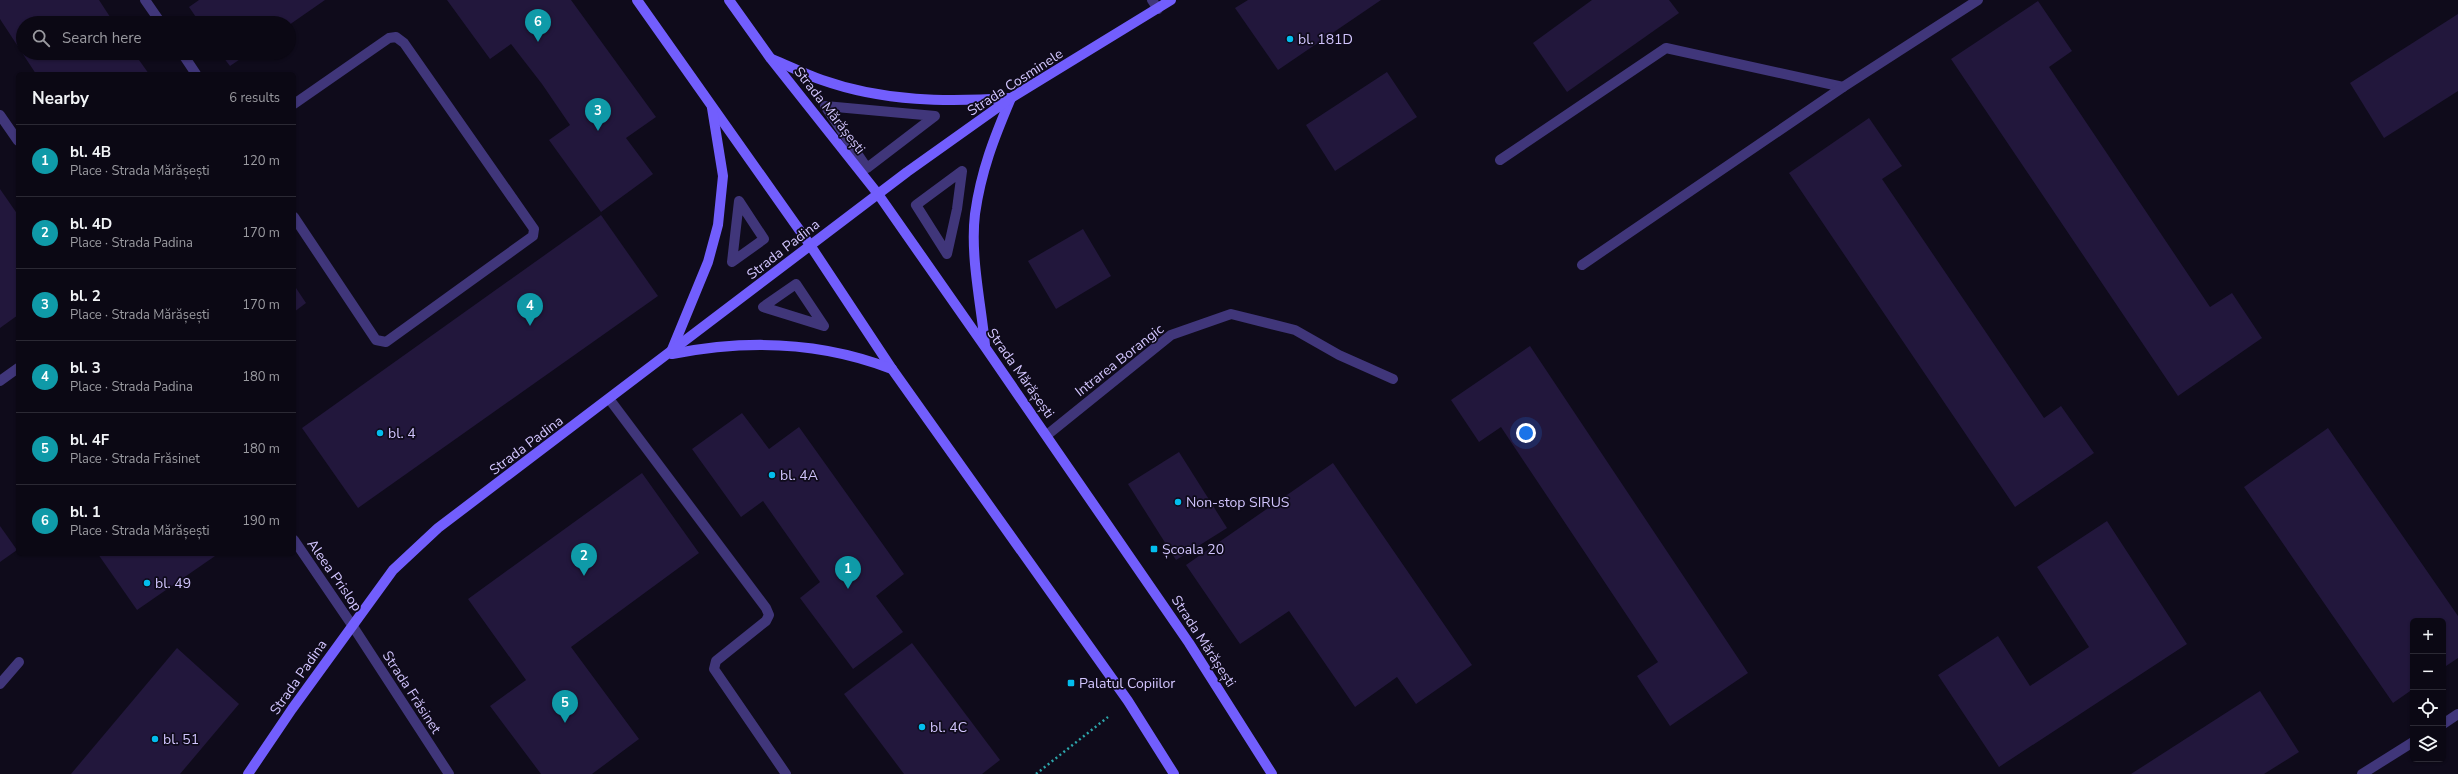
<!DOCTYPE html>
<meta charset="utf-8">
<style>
:root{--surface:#0b0814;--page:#14111d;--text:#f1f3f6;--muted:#9a9aa0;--line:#2b2934;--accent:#03bded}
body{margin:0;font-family:"Nunito Sans",sans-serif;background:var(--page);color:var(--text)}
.controls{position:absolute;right:12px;bottom:12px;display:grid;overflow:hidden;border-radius:6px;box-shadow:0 1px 3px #0004}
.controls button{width:36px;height:36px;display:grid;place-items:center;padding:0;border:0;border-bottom:1px solid var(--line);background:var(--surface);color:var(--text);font:20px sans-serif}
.you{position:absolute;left:1526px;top:433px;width:14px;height:14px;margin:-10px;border:3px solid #fff;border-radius:50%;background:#1a73e8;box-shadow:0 0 0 6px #1a73e833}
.badge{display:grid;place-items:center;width:26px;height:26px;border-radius:50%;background:var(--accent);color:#fff;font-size:13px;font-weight:700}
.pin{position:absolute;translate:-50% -33px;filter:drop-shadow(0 1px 2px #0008)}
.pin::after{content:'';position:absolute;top:21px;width:14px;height:12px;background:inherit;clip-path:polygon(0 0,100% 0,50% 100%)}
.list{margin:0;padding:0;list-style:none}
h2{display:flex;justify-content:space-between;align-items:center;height:52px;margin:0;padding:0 16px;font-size:17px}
h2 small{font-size:13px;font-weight:400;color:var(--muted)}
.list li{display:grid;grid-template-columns:26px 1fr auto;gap:12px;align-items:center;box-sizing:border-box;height:72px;padding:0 16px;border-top:1px solid var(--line)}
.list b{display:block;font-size:15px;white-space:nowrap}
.list p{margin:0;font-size:13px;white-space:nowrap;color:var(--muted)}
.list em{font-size:13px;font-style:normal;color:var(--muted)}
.icon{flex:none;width:22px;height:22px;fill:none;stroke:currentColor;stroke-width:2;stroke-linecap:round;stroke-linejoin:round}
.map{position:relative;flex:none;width:2458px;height:774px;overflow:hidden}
.search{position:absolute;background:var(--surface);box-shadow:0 1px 3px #0004;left:16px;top:16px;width:280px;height:44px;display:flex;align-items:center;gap:10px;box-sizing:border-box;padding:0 14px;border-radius:22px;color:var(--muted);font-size:15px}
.panel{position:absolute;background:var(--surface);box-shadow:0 1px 3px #0004;left:16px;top:72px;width:280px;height:484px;border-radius:6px}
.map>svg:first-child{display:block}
.building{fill:#22173c}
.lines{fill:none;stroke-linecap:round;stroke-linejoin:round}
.path{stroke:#2da5aa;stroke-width:2.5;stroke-dasharray:2 3;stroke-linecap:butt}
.lane{stroke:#40367a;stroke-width:10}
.street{stroke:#40367a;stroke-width:10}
.secondary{stroke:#725efd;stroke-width:10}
.poi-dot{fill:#03bded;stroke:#0f0b1b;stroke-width:1.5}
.labels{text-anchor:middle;stroke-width:3.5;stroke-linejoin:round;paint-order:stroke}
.poi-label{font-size:14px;fill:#d2c5fe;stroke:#0f0b1b;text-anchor:start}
.street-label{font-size:14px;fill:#d2c5fe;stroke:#0f0b1b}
</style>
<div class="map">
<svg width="2458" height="774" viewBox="0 0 2458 774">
<rect width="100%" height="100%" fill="#0f0b1b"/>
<g class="building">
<polygon points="0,0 99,0 114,23 23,23 23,53 134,53 149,74 36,74 0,19"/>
<polygon points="199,0 325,0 289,25 289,23 200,23 189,7"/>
<polygon points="447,0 571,0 656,117 626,138 653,174 601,212 549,140 570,125 542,84 511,44 490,59"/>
<polygon points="1248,0 1381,0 1278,70 1235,8"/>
<polygon points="1592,0 1669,0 1679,13 1567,92 1533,43"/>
<polygon points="2038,1 2072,51 2049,67 2210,307 2232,293 2262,338 2178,396 1951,59"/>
<polygon points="2458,14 2458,91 2384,138 2350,83"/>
<polygon points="220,53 249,53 230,66"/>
<polygon points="1387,72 1417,117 1335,171 1306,125"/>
<polygon points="1869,118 1902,166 1882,179 2044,418 2061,406 2094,453 2015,507 1789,173"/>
<polygon points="0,189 18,215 18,315 0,328"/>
<polygon points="601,215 658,296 358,508 302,428"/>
<polygon points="1083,229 1111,276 1056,309 1028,261"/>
<polygon points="294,285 306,303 294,312"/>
<polygon points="1530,346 1748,673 1670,726 1637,676 1658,662 1501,427 1479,442 1451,400"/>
<polygon points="742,413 769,449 799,427 904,574 876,596 903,632 853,669 800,598 820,582 763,501 741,517 692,449"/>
<polygon points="2328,428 2458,616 2458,658 2443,668 2443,621 2413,621 2413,689 2393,703 2244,487"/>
<polygon points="1179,452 1227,528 1176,560 1128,484"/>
<polygon points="1333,463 1472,665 1416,704 1397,677 1355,707 1289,611 1240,644 1186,565"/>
<polygon points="642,473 699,553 571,647 639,739 592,774 541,774 490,706 526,680 468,599"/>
<polygon points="2107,521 2187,644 1999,767 1938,675 1998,636 2030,686 2089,647 2037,567"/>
<polygon points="0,526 17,550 0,562"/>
<polygon points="98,554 213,554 215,556 137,610"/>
<polygon points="912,643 1000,760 982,774 904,774 844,694"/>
<polygon points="177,648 239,704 180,774 71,774"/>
<polygon points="2260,691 2299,752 2264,774 2131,774"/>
</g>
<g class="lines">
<polyline class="path" points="1036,774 1108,717"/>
<g class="lane">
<polyline points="145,0 161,23"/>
<polyline points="1152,0 1158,9"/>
<polyline points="182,53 196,74"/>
<polyline points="294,104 389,38 396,37 404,43 534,229 533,236 386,342 376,340 294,217"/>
<polyline points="1500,160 1666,48 1843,87"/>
<polyline points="1582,265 1843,87 1978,0"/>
<polyline points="610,400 766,608 769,615 766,621 716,661 714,669 786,774"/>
<polyline points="1047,435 1171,335 1231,314 1295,330 1339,355 1393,379"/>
<polyline points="0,684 19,662"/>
<polyline points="2443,724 2458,714"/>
<polyline points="2362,774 2413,742"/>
</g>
<g class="street">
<polygon points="825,106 935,116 867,168"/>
<polyline points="0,115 18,141"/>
<polygon points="962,171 957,209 947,254 916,205"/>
<polygon points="739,201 764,239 732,262"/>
<polygon points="796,284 824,326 763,307"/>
<polyline points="0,381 18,368"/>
<polyline points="294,540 352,625 449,774"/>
</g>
<g class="secondary">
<polyline points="637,0 810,245 892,369 1128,701 1174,774"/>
<polyline points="729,0 771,59 878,194 985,347 1189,643 1272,774"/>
<path d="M772 59C789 66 805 74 822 80 884 102 947 102 1011 98"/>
<path d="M985 345C981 303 970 256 975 214 981 171 994 138 1011 98"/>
<polyline points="671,352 708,262 718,225 723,176 712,108"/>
<path d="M672 354C747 339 820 341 892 369"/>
<polyline points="248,774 292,709 393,570 438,528 907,172 1011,98 1171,0"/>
</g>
</g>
<g class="poi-dot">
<circle cx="1290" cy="39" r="4"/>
<circle cx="380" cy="433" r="4"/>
<circle cx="772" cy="475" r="4"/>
<circle cx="1178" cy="502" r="4"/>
<rect x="1150" y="545" width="8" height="8" rx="2"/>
<circle cx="147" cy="583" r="4"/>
<rect x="1067" y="679" width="8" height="8" rx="2"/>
<circle cx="922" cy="727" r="4"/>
<circle cx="155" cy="739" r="4"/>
</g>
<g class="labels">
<g class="poi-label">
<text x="1298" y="44">bl. 181D</text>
<text x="388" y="438">bl. 4</text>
<text x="780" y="480">bl. 4A</text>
<text x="1186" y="507">Non-stop SIRUS</text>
<text x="1162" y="554">Școala 20</text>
<text x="155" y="588">bl. 49</text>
<text x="1079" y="688">Palatul Copiilor</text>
<text x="930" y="732">bl. 4C</text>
<text x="163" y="744">bl. 51</text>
</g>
<g class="street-label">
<text transform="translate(1015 82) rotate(-33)" y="5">Strada Cosminele</text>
<text transform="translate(830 110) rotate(52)" y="5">Strada Mărășești</text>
<text transform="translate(783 249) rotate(-38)" y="5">Strada Padina</text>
<text transform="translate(1119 360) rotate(-38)" y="5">Intrarea Borangic</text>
<text transform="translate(1021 373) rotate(55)" y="5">Strada Mărășești</text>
<text transform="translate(526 445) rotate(-37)" y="5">Strada Padina</text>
<text transform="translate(335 575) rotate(55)" y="5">Aleea Prislop</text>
<text transform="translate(1204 641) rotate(57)" y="5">Strada Mărășești</text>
<text transform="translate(298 677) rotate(-55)" y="5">Strada Padina</text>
<text transform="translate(412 692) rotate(57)" y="5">Strada Frăsinet</text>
</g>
</g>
</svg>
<div class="controls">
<button>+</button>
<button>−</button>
<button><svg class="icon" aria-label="locate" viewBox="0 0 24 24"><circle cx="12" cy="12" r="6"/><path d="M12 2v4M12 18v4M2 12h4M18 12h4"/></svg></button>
<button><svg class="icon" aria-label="layers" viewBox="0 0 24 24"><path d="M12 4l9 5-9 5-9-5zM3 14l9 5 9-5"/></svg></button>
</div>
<div class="you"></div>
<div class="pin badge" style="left:848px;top:589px;background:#0f9aa8">1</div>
<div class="pin badge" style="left:584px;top:576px;background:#0f9aa8">2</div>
<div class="pin badge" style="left:598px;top:131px;background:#0f9aa8">3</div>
<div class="pin badge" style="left:530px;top:326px;background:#0f9aa8">4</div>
<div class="pin badge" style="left:565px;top:723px;background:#0f9aa8">5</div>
<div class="pin badge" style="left:538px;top:42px;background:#0f9aa8">6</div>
<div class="search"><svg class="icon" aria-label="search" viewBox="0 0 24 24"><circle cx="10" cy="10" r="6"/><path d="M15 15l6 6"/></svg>Search here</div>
<section class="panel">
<h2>Nearby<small>6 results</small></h2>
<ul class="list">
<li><span class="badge" style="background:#0f9aa8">1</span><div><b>bl. 4B</b><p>Place · Strada Mărășești</p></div><em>120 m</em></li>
<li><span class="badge" style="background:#0f9aa8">2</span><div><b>bl. 4D</b><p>Place · Strada Padina</p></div><em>170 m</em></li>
<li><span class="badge" style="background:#0f9aa8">3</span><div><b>bl. 2</b><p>Place · Strada Mărășești</p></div><em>170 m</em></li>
<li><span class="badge" style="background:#0f9aa8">4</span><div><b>bl. 3</b><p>Place · Strada Padina</p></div><em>180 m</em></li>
<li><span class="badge" style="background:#0f9aa8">5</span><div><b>bl. 4F</b><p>Place · Strada Frăsinet</p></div><em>180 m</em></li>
<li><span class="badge" style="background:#0f9aa8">6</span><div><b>bl. 1</b><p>Place · Strada Mărășești</p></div><em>190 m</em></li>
</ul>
</section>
</div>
